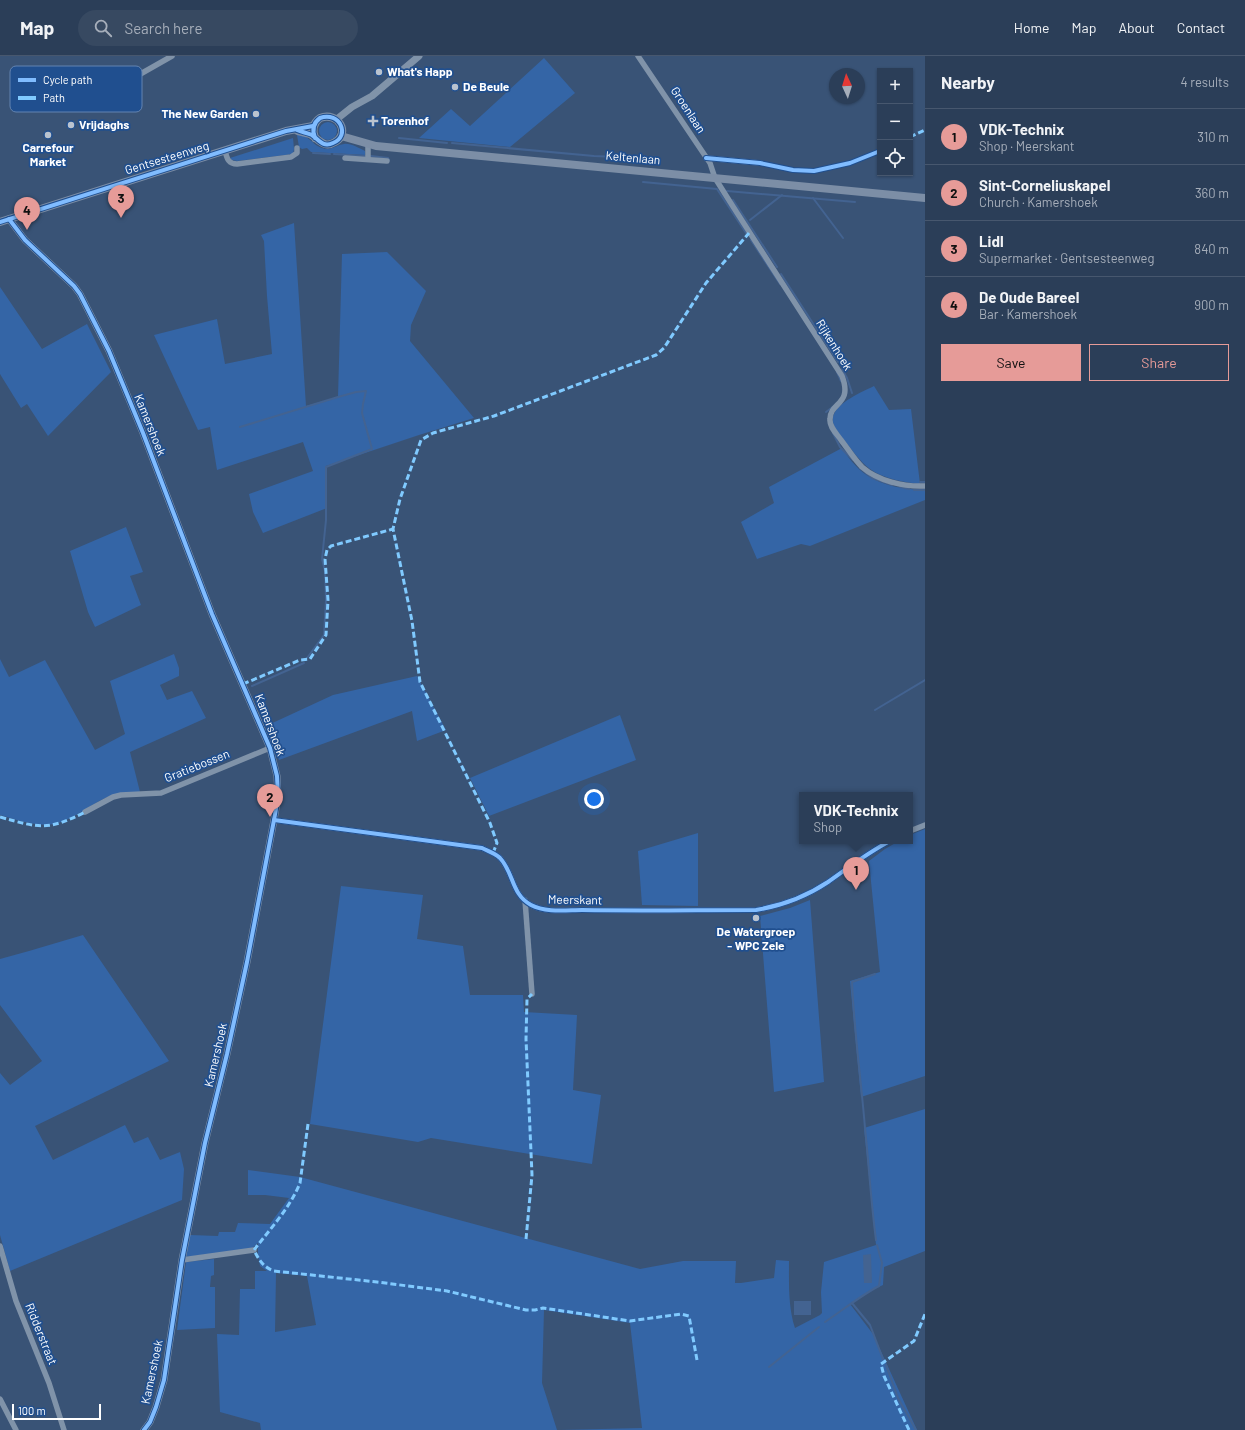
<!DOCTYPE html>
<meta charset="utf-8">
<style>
:root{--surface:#2b3e58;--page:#374961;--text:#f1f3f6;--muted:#a6aeba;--line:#47576e;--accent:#e69b98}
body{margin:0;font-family:Barlow,sans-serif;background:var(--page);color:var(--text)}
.controls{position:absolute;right:12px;top:12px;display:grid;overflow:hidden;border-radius:0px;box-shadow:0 1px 3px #0004}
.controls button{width:36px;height:36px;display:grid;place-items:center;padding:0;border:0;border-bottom:1px solid var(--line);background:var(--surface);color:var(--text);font:20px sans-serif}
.compass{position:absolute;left:829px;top:12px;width:36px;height:36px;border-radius:50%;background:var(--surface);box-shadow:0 1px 3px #0004;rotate:356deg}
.scale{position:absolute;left:12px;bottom:10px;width:89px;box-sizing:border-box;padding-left:4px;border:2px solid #fff;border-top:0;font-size:11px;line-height:14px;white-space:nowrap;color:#fff;-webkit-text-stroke:3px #204f8f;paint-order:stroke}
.you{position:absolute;left:594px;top:743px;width:14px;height:14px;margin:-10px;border:3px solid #fff;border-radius:50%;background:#1a73e8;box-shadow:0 0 0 6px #1a73e833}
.badge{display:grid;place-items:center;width:26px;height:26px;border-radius:50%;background:var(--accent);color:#111;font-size:13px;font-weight:700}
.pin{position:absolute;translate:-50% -33px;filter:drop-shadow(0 1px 2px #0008)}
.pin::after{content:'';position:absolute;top:21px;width:14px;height:12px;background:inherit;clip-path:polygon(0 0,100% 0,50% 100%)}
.popup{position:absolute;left:799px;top:736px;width:114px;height:52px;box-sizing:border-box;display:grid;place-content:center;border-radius:0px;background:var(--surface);filter:drop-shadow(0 1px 3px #0005);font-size:13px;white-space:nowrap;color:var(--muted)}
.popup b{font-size:15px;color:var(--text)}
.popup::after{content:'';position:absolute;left:50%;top:100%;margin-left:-8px;border:8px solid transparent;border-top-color:var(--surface)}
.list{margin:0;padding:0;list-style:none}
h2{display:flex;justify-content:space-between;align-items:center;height:52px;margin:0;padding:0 16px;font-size:17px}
h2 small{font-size:13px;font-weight:400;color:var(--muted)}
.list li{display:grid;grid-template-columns:26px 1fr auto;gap:12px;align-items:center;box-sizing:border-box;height:56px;padding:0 16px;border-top:1px solid var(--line)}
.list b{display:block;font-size:15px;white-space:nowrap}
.list p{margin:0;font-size:13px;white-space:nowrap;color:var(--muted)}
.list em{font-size:13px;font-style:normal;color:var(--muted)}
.actions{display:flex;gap:8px;padding:12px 16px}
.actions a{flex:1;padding:9px 0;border:1px solid var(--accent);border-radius:0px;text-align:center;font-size:14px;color:var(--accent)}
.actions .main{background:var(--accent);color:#111}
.icon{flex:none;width:22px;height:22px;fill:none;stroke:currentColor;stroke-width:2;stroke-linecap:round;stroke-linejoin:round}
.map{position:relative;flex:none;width:925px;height:1374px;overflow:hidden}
header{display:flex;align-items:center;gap:24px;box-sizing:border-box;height:56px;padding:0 20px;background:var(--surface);border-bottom:1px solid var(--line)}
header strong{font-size:19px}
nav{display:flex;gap:22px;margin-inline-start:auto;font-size:14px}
.search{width:280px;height:36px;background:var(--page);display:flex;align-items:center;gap:10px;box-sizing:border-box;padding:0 14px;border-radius:22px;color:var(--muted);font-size:15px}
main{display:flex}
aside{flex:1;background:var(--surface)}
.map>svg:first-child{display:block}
.green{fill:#3465a6;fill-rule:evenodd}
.water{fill:#436391}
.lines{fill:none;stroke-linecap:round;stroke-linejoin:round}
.stream{stroke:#436391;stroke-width:2}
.minor{stroke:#8093a9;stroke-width:5.5}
.tertiary{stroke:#8093a9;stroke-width:7}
.secondary{stroke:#7c8ea6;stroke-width:8}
.quiet{stroke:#80caff;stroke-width:3;stroke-dasharray:6 3;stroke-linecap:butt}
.cycleway-casing{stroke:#204f8f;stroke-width:6}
.cycleway{stroke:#80bcff;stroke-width:4}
.poi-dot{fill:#bac3cf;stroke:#204f8f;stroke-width:1.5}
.labels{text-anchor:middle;stroke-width:3.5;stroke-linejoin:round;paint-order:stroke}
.poi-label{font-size:12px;font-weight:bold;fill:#fff;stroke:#204f8f;text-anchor:start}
.street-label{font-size:12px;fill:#fff;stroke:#204f8f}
.key{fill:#204f8f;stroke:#6384b1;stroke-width:1}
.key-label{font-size:11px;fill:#fff}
</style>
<header>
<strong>Map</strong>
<div class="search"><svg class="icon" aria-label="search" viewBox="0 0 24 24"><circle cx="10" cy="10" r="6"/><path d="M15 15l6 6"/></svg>Search here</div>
<nav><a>Home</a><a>Map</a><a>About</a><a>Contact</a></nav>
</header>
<main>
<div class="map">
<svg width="925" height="1374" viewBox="0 0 925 1374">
<rect width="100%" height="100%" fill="#395376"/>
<g class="green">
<polygon points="544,2 575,37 510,91 419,82 451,53 470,70"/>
<circle cx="328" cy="75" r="9"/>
<path d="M297 79C310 79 312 89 322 92 331 95 336 89 344 88 351 87 358 92 365 95V99L311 96 307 92 302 93 299 91Z"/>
<polygon points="293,82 294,93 293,98 237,105 232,104 230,102"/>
<polygon points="294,167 306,350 338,341 342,198 387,196 426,235 411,269 410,285 474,362 419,379 326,410 327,452 263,477 253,456 249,438 313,415 303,386 217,414 210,371 198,374 154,279 217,263 225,308 272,298 267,240 264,185 261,179"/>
<polygon points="0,231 42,293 87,268 111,316 48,380 27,348 21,352 0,318"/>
<path d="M874 330 889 354 911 353 920 428C903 426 884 423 870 413 859 405 851 392 843 383 839 377 831 369 833 361 837 346 862 336 874 330Z"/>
<path d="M842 392C846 398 851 405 856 410 874 429 900 433 925 434V444L810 490 801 488 757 503 741 466 774 447 769 431Z"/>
<polygon points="126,471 143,516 130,520 141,549 95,571 88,556 70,495"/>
<path d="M174 598 179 612V620L160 629 167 644 192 635 206 662 130 696 140 736C132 737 121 736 113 739 92 746 76 763 55 768 37 771 17 764 0 759V603L9 621 45 604 95 694 125 678 110 625Z"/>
<polygon points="417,620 446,674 417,685 412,655 279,704 266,670 333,639"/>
<polygon points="620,659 636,704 489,760 470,722"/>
<polygon points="925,773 925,1020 861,1041 850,925 880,916 869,805 885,793 899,785 910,785 910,779"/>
<polygon points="698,777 698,850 642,849 638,795"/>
<polygon points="341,830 423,839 417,883 463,890 470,939 523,939 524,956 577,959 573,1034 601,1039 592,1108 431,1082 418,1086 310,1068"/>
<polygon points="810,844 824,1026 774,1036 760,860 790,852"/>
<polygon points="83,879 169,1005 35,1070 53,1104 125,1069 134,1087 148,1081 160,1104 180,1096 184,1113 182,1144 10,1215 0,1179 0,1017 10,1029 42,1005 0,949 0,903 29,895"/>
<path d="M925 1053V1195L884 1211 883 1229 868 1236 850 1248 873 1278 917 1374H560L642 1372 630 1267 544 1254 542 1327 557 1374H261L260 1367 220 1356 217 1278 239 1279 240 1233H255V1215H267L260 1210 258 1199V1187L251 1193 186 1201 190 1179 218 1180 219 1176H235L238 1167 270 1168 289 1142 265 1139H248V1114L300 1121 640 1213 683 1205H736L735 1227H741L774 1222 776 1204 789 1205C789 1226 788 1252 795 1272L820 1259 822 1257 821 1236 824 1206 876 1189 864 1072ZM276 1217 307 1220 316 1269 275 1276Z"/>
<polygon points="214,1203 214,1219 211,1220 210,1231 215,1231 215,1272 177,1274 186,1206"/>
</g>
<g class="water">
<polygon points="871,1198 872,1227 864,1227 863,1199"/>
<rect x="794" y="1245" width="17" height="14"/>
</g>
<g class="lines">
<g class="stream">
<polyline points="399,82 447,87"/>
<polyline points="452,87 594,100 617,101"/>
<polyline points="313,97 330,98"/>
<polyline points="334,98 365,100"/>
<polyline points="371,100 388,102 389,104"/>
<polyline points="643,126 717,133 746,177"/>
<polyline points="727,135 855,146"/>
<polyline points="813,142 843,182"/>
<polyline points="733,144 777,211"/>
<polyline points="750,164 782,139"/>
<polyline points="751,184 780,228"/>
<polyline points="781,218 838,306"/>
<polyline points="842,313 847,322 852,337"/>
<polyline points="837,316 841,325"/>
<polyline points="826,356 834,350"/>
<polyline points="240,371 338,341 356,336 366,335 363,348 362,357 372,393 326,411 326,464 322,503 325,515 326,544 324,579 307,602"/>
<polyline points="833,377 840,391 853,404"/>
<polyline points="860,412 872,422 892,429"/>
<polyline points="920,426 925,426"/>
<polyline points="900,431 909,433"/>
<polyline points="914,434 925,434"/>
<polyline points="252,630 304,607"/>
<polyline points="875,654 925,624"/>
<path d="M875 918 852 926C854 975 861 1023 865 1072 869 1110 871 1147 876 1184"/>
<polyline points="852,1247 870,1269 883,1303"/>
<path d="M825 1266C843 1254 860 1240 879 1230L882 1207 877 1189"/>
<polyline points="886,1309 898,1342 916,1374"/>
<polyline points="769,1311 819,1271"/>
</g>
<g class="minor">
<path d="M638 0 710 107 715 122 732 149 842 320C853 349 830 346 830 363 829 371 837 378 841 384 848 393 854 403 862 411 878 425 904 431 925 430"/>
<polyline points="121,29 172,0"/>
<path d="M225 95C227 102 228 108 237 108L291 101 297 97V92"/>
<polyline points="345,102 387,105"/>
<polyline points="706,102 760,107"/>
<polyline points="368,103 368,89"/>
<polyline points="85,756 113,741 121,739 161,737 270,692"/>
<path d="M274 764 482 792C488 795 495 797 500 802 514 817 511 838 531 849 546 857 567 854 582 854 640 855 698 854 756 854 780 850 807 840 828 826 848 812 867 797 890 785"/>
<polyline points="910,775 925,769"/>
<polyline points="525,844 532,938"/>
<polyline points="0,1190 16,1245 49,1327 64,1374"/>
<polyline points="182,1204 254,1194"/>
<polyline points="0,1343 16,1374"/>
</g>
<g class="tertiary">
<polyline points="337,63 352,51 372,40 419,0"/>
<polyline points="9,163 25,184 74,230 80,238 109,295 143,377 212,558 270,692 277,720 278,741 274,764 247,906 227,998 205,1087 182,1204 164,1324 156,1351 150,1366 144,1374"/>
</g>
<g class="secondary">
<path d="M298 75C302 76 306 77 310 78 319 83 324 93 335 86 351 77 338 55 320 62 313 67 312 74 315 82"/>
<polyline points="341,80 376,90 925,142"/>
<polyline points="0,166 286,75 313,70"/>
</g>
<g class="quiet">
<polyline points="910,81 925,74"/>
<polyline points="243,628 300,604 310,603 326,579 328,544 325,503 327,494 331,490 393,473"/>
<path d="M0 761C39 772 48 775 85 756"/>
<polyline points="493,797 497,787 490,767 420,626 412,565 393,473 400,443 421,384 433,377 494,360 656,299 664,292 706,227 749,177"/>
<path d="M308 1068 300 1127C290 1152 270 1173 254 1194 259 1204 263 1211 274 1215L377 1226 447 1235 526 1254H535L543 1252 630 1265 681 1258 689 1260 697 1304"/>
<polyline points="526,1183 532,1119 526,983 527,943 532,938"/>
<polyline points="909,1374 884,1320 881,1308 914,1285 925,1258"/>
</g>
<g class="cycleway-casing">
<g id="cycleway">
<path d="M297 74C302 76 307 77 312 79 319 84 323 92 333 87 351 80 340 55 320 62 313 67 312 74 315 82"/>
<polyline points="706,102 760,107 793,114 814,115 850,107 880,95"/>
<polyline points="9,163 25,184 74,230 80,238 109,295 143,377 212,558 270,692 277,720 278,741 274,764 247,906 227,998 205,1087 182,1204 164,1324 156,1351 150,1366 144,1374"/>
<polyline points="0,166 286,75 313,70"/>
<path d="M274 764 482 792C488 795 495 797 500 802 514 817 511 838 531 849 546 857 567 854 582 854 640 855 698 854 756 854 780 850 807 840 828 826 848 812 867 797 890 785"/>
</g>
</g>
<use href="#cycleway" class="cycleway"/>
</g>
<g class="poi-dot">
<circle cx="379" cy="16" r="4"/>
<circle cx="455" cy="31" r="4"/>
<circle cx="256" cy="58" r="4"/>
<path d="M371 59h4v4h4v4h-4v4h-4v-4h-4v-4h4z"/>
<circle cx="71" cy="69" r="4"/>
<circle cx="48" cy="79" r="4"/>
<circle cx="756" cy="862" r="4"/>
</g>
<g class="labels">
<g class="poi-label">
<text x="387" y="20">What's Happ</text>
<text x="463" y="35">De Beule</text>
<text x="248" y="62" text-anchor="end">The New Garden</text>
<text x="381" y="69">Torenhof</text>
<text x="79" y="73">Vrijdaghs</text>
<text x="48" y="96" text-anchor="middle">Carrefour<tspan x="48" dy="14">Market</tspan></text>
<text x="756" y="880" text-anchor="middle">De Watergroep<tspan x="756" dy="14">- WPC Zele</tspan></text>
</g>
<g class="street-label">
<text transform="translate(688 54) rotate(57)" y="4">Groenlaan</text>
<text transform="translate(167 102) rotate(-17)" y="4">Gentsesteenweg</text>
<text transform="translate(633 102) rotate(5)" y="4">Keltenlaan</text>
<text transform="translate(834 289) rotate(58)" y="4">Rijkenhoek</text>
<text transform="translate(150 369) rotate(68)" y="4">Kamershoek</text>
<text transform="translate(270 669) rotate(69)" y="4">Kamershoek</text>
<text transform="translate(197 710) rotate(-22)" y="4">Gratiebossen</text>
<text transform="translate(575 844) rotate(1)" y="4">Meerskant</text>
<text transform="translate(216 999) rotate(-77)" y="4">Kamershoek</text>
<text transform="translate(41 1278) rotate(68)" y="4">Ridderstraat</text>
<text transform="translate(152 1316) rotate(-78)" y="4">Kamershoek</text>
</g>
</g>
<rect x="10" y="10" width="132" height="46" rx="6" class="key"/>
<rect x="18" y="22" width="18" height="4" fill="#80bcff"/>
<rect x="18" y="40" width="18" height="4" fill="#80caff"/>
<g class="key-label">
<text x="43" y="28">Cycle path</text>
<text x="43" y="46">Path</text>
</g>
</svg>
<div class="controls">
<button>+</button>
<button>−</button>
<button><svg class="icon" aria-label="locate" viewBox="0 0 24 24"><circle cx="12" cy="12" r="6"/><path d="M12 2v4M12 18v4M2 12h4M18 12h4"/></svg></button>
</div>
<svg class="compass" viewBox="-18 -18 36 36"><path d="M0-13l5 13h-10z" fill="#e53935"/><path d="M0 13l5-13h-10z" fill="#a6aeba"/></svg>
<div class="scale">100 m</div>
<div class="you"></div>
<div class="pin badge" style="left:856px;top:834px">1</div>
<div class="popup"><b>VDK-Technix</b>Shop</div>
<div class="pin badge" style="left:270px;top:761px">2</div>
<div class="pin badge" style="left:121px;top:162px">3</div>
<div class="pin badge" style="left:27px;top:174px">4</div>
</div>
<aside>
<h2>Nearby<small>4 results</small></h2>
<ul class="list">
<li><span class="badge">1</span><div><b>VDK-Technix</b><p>Shop · Meerskant</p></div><em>310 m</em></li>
<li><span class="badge">2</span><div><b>Sint-Corneliuskapel</b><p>Church · Kamershoek</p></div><em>360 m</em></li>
<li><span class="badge">3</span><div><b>Lidl</b><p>Supermarket · Gentsesteenweg</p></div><em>840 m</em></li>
<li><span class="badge">4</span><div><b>De Oude Bareel</b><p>Bar · Kamershoek</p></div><em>900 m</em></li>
</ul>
<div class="actions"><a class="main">Save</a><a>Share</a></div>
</aside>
</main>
